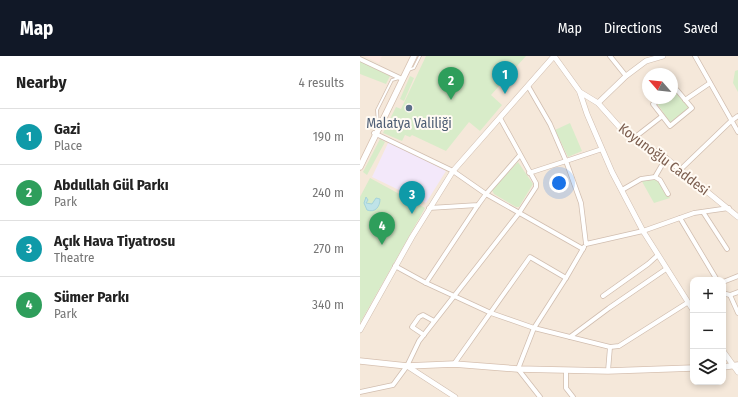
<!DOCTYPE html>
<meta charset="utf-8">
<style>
:root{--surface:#fff;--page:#f6f6f6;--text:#222;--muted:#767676;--line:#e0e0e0;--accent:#111827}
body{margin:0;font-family:"Fira Sans Condensed",sans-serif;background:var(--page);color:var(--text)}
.controls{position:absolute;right:12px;bottom:12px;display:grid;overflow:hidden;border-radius:8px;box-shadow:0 2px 6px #0003}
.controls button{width:36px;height:36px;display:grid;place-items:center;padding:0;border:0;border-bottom:1px solid var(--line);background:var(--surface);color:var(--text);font:20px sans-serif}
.compass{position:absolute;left:282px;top:12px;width:36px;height:36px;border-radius:50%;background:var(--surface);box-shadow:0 2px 6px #0003;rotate:298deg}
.you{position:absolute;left:199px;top:127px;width:14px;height:14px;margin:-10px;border:3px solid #fff;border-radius:50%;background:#1a73e8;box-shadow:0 0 0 6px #1a73e833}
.badge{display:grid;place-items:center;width:26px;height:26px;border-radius:50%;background:var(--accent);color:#fff;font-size:13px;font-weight:700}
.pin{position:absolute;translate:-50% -33px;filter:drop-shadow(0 1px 2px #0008)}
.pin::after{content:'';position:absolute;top:21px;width:14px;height:12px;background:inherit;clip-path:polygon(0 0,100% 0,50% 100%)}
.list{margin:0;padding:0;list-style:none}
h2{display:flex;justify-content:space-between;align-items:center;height:52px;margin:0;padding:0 16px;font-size:17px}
h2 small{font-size:13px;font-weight:400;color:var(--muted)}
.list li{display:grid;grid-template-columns:26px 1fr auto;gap:12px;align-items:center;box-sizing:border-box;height:56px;padding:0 16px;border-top:1px solid var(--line)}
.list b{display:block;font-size:15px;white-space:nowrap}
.list p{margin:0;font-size:13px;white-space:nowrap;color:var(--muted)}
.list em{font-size:13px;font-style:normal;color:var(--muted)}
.icon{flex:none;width:22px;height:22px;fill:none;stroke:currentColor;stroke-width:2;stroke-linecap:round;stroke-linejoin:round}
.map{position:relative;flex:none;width:378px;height:341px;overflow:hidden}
header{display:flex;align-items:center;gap:24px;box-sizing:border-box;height:56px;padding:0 20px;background:var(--accent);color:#fff}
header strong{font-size:19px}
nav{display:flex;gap:22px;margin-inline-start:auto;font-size:14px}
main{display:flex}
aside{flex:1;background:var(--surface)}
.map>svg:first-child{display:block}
.residential{fill:#f5e8da;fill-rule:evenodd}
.commercial{fill:#fde8e0}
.education{fill:#f3e8fa}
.green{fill:#d8ecc9}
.water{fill:#bfe3e8;stroke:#a5d3da}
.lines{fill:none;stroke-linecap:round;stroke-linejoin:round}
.service-casing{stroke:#d1beb0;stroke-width:3.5}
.minor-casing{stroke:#d1beb0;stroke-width:5.5}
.tertiary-casing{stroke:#d1beb0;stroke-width:6}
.secondary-casing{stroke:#d6c0b0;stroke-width:7}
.service{stroke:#fff;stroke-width:2}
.minor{stroke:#fff;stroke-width:4}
.tertiary{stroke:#fff;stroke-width:5}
.secondary{stroke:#fff;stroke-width:5.5}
.service-dot{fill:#5c6f8a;stroke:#fffaf3;stroke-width:1.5}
.labels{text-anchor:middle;stroke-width:4;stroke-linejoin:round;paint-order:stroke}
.service-label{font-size:14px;fill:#4e5e75;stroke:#fffaf3}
.street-label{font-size:14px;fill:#7a5c4d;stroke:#fffaf3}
</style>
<header>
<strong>Map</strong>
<nav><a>Map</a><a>Directions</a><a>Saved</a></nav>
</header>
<main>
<aside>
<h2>Nearby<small>4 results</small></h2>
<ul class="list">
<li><span class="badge" style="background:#0f9aa8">1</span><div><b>Gazi</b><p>Place</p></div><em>190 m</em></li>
<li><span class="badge" style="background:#2e9e5b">2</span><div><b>Abdullah Gül Parkı</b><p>Park</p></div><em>240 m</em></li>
<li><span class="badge" style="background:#0f9aa8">3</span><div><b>Açık Hava Tiyatrosu</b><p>Theatre</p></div><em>270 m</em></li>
<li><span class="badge" style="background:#2e9e5b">4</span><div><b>Sümer Parkı</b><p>Park</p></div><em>340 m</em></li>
</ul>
</aside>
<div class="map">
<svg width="378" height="341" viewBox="0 0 378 341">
<rect width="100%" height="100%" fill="#fdf6ec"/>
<path class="residential" d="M0 0H378V341H0ZM288 18H312V42H288ZM333 224H363V326H333Z"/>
<polygon class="commercial" points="4,0 22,0 19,7"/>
<polygon class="education" points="29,85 86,115 66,147 12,121"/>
<g class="green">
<polygon points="66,0 166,0 131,39 142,49 120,75 109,66 86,95 52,79 50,81 45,79 42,85 23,77 36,51 41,53"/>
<polygon points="0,5 30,20 26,28 0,18"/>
<polygon points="378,14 378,36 373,27 375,15"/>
<polygon points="50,20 54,22 44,45 40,43"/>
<polygon points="317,32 334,52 312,70 295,44 299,42 312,42 312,35"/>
<polygon points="210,67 222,95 208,101 195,74"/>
<polygon points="20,83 25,86 7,119 3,116"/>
<polygon points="158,106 173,128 159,151 156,151 134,138 132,134"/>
<polygon points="288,120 297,124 310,142 294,147 280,122"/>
<polygon points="10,122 65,152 0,267 0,141"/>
</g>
<path class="water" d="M6 141 8 144 6 147 12 148 16 142 20 143C20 151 15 157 7 154L4 147Z"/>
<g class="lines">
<g class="service-casing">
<g id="service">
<polyline points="48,14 54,12 60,0"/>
<polyline points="18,69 17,54 32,24 39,22"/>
</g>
</g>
<g class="minor-casing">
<g id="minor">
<polyline points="250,0 266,20"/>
<polyline points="335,0 378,76"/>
<polyline points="0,3 40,22"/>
<polyline points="168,30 190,68 206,105 242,93"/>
<polyline points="303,42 293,48 310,70 332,52 317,34 312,37"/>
<polyline points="325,44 350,27"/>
<polyline points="14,77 93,115 126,138 223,193"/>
<polyline points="274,82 301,61"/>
<polyline points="320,114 371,65 378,60"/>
<polyline points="169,117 206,105 221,147 226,188 283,175 334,157 369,152"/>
<polyline points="295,121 300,124 308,138"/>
<polyline points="262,134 281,123 295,121 306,102"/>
<polyline points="118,149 66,227 131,257 174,272 250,291 259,290 327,247"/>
<polyline points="69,152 118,149 126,138 160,99"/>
<polyline points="343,156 367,193"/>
<polyline points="320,162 357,224"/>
<polyline points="35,210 66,227"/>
<polyline points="363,226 378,220"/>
<polyline points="363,239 366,238 370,239 378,236"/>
<polyline points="370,239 378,257"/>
<polyline points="243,240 288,208 298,199"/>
<polyline points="64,279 52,271 59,261 63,259 74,265"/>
<polyline points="210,281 249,252 306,213"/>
<polyline points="94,308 170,201 206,222 224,191"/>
<polyline points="206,314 206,332 213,341"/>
<polyline points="248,315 250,291"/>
<polyline points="0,336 33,329 47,310 59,285 159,157 176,131 176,127 140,62"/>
<polyline points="180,341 158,313 174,272 206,222"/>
</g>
</g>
<g class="tertiary-casing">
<g id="tertiary">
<polyline points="194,0 220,36 238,47 263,75 306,102 378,161"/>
<polyline points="220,37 227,58 252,116 283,175 333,254"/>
<polyline points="238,47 266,20 286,5 303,0"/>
<polyline points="0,274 52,181 93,115 194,0"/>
<polyline points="363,295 378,316"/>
<polyline points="47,310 95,341"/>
</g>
</g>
<g class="secondary-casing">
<g id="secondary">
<polyline points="0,111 54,0"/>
<polyline points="0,305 47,310 94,308 158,313 248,315 333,312"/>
<polyline points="363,311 378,309"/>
</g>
</g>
<use href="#service" class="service"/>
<use href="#minor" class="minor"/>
<use href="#tertiary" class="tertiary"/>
<use href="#secondary" class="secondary"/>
</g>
<circle class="service-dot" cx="49" cy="52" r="4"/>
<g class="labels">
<g class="service-label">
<text x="49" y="72">Malatya Valiliği</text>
</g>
<g class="street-label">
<text transform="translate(304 103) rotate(37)" y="5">Koyunoğlu Caddesi</text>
</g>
</g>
</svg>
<div class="controls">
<button>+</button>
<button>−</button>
<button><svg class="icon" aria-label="layers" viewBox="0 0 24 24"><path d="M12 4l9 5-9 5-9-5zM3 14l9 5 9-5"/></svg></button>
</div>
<svg class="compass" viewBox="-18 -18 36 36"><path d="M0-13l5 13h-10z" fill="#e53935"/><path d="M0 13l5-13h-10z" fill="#767676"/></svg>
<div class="you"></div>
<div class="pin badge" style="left:145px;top:38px;background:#0f9aa8">1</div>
<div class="pin badge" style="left:91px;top:44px;background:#2e9e5b">2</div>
<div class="pin badge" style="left:52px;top:158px;background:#0f9aa8">3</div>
<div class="pin badge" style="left:22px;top:189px;background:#2e9e5b">4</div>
</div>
</main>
